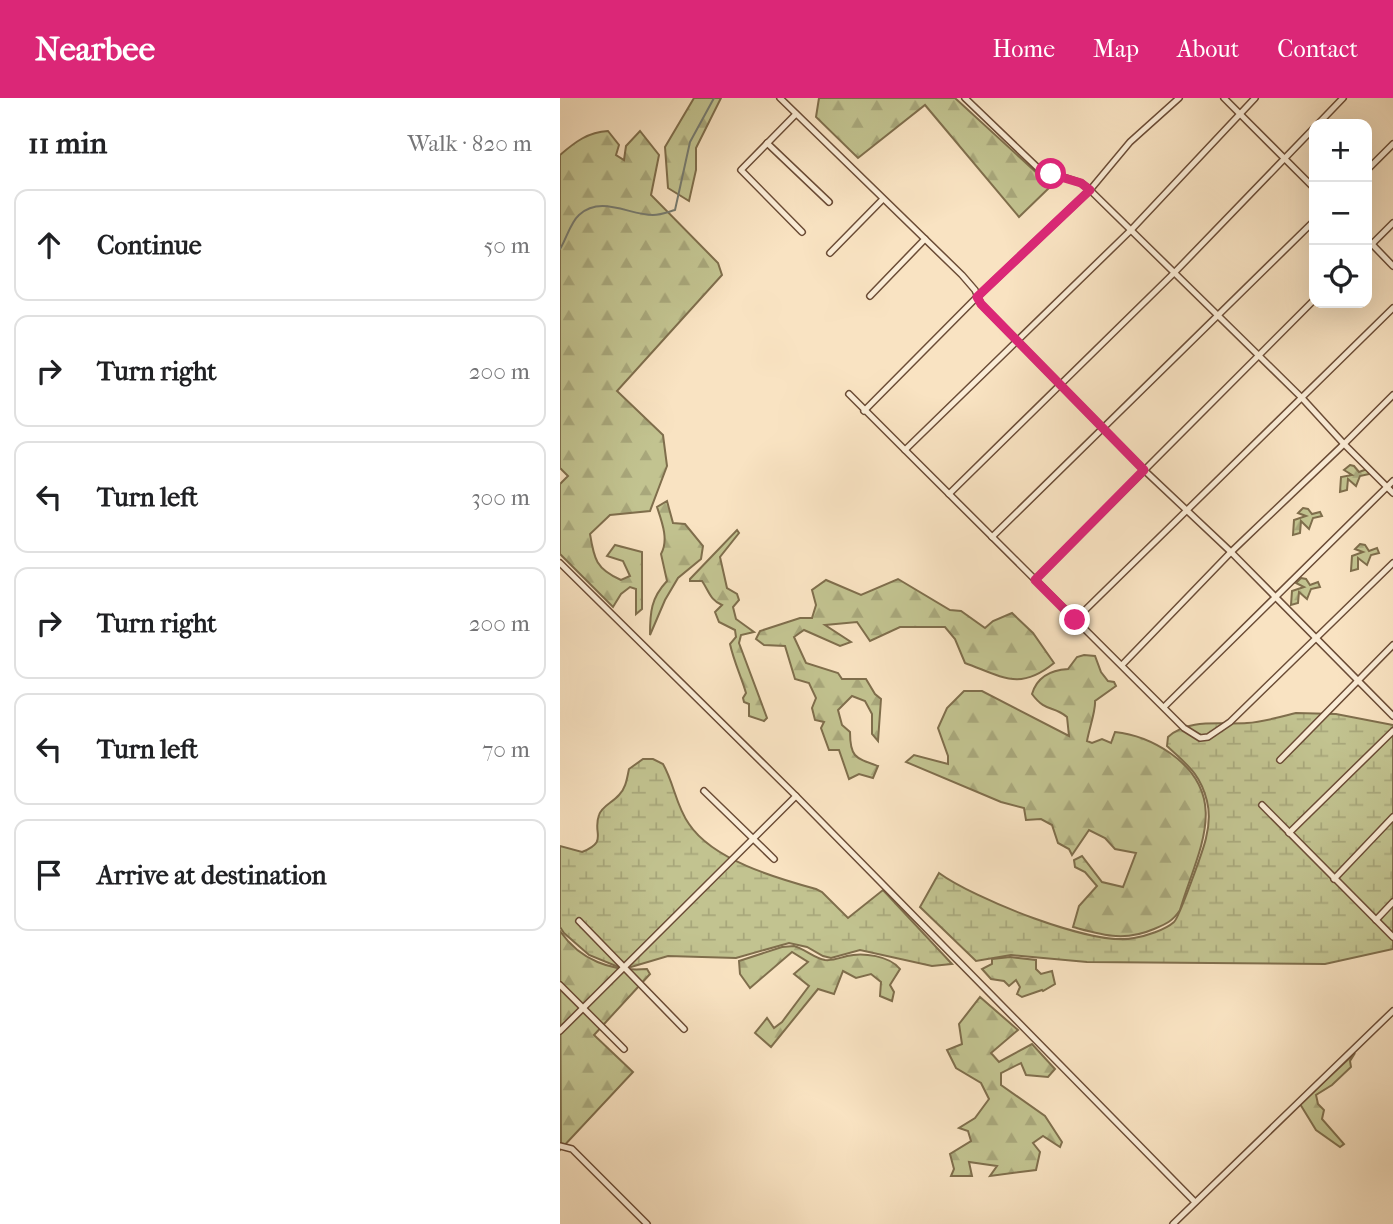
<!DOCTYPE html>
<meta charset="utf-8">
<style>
:root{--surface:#fff;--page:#f6f6f6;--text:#202124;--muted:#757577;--line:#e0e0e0;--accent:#db2777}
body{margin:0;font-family:"IM FELL French Canon",serif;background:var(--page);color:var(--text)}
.controls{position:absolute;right:21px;top:21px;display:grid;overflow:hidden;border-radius:14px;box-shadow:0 7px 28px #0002}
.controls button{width:63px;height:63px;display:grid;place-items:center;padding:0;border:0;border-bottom:2px solid var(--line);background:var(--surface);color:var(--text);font:35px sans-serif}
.stop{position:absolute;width:21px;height:21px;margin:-16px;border:5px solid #db2777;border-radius:50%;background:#fff}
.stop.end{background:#db2777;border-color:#fff;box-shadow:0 2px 7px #0008}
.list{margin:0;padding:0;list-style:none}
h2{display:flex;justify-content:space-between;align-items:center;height:91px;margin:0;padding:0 28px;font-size:30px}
h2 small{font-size:23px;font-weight:400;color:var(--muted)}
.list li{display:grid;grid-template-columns:46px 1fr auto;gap:21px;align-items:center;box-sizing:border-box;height:112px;margin:0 14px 14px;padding:0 14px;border:2px solid var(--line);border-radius:14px}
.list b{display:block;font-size:26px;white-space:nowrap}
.list em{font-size:23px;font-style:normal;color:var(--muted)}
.icon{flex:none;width:38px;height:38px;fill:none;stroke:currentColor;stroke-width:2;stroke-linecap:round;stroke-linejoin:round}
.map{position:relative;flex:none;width:833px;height:1126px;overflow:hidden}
header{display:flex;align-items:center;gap:42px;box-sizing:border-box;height:98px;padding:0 35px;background:var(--accent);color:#fff}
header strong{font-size:33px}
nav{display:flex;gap:38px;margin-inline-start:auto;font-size:24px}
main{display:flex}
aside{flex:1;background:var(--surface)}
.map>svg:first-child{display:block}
.forest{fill:url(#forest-firs);stroke:#7f6e4c;stroke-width:2}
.wetland{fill:url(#wetland-marsh);stroke:#7f6e4c;stroke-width:2}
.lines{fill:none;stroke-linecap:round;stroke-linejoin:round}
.stream{stroke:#777c71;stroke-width:2}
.street-casing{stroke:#6b4c36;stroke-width:8}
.street{stroke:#fbedd7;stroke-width:5}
.route{stroke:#db2777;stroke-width:9}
</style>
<header>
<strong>Nearbee</strong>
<nav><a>Home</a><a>Map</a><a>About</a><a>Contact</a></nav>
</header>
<main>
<aside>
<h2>11 min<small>Walk · 820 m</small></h2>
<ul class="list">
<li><svg class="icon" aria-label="ahead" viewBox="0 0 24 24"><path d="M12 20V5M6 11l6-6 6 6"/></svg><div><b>Continue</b></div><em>50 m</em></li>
<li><svg class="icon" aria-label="right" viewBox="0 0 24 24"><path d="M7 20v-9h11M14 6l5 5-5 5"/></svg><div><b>Turn right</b></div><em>200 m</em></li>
<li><svg class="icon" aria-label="left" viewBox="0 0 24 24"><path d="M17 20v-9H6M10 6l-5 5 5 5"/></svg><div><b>Turn left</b></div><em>300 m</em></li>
<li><svg class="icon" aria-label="right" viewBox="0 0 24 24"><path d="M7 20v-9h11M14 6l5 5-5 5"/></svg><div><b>Turn right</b></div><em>200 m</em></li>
<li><svg class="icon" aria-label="left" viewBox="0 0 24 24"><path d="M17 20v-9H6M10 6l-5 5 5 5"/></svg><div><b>Turn left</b></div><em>70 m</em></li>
<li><svg class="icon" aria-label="arrive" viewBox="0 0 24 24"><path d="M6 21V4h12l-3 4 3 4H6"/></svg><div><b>Arrive at destination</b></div></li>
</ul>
</aside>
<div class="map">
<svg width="833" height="1126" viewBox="0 0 833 1126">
<defs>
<pattern id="forest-firs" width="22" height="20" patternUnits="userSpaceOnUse" patternTransform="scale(1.75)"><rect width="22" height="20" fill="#c2c390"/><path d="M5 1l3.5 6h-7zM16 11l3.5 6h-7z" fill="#a8a77b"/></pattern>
<pattern id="wetland-marsh" width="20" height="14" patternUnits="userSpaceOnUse" patternTransform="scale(1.75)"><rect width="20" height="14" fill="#c2c390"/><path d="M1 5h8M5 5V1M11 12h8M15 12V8" fill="none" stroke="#a8a77b"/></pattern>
</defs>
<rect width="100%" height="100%" fill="#f9e3c2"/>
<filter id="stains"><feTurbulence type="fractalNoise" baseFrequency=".00286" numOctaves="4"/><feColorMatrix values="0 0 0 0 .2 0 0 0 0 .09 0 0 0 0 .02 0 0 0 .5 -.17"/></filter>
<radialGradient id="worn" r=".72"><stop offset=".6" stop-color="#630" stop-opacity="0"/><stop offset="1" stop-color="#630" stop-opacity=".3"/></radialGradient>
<g class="forest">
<polygon points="134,0 161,0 136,50 136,72 129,103 108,90 105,49"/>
<polygon points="259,0 395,0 491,88 459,119 365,7 298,60 256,19"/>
<path d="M48 33 59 47 56 57 64 62 66 48 80 33 99 57 91 97 158 165 162 177 57 293 103 337 107 368 90 413 50 417 30 436C34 461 36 471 61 482L70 478 63 463 47 458 55 447 82 454V511L76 516V491L70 489 61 496 53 509 0 456V386L8 378 0 370V57C15 44 28 34 48 33Z"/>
<polygon points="790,367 794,368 799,374 807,371 809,376 800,378 796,388 788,381 787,392 780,394 781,379 792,377 784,372"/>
<path d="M107 403 113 425 125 426 143 448 141 461 118 480 105 502 90 537C90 514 91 500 107 483L101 456C109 442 102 424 97 409Z"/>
<polygon points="743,410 748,411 752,416 760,414 762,418 753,420 749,431 741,423 740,435 733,437 734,422 746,418 738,415"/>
<path d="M177 432 179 435 160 459 167 490 177 496 179 502 173 509 176 521 194 534 181 537 179 545 207 620 204 623 189 618V606L184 604 183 600 186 595C181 578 174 564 170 546L176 539 175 532 159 524 155 514 162 507C150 502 149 493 142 483H130V481Z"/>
<polygon points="800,446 805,447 809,453 817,450 819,455 811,457 807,467 798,460 798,471 791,473 792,458 803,454 795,451"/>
<polygon points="741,480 746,481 750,487 758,484 760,489 751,491 747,501 739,494 738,505 731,507 732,493 744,489 736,485"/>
<path d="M338 481 390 512 401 513 425 530 433 523 452 515 473 535 494 565C460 593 443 579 405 565L395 541 385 529H340L310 543 297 524 265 527 291 544 280 548 244 532 234 539 246 565 278 575 282 581H306L315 596 321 601 318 643 312 636V616L305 603 292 598 278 612 282 627 290 634C290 659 295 660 318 668L313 680 299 676 289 681 279 652H269L261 630 264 624 255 622 252 610 256 600 249 585 235 581 225 548 204 547 196 541 200 533 240 520H252L256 507 252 492 266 482 301 497Z"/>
<path d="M524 557 535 558 541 574 548 583 554 584 556 588 535 603C536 612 529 631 527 643L532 645 542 641 551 645 555 634C574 636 594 644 610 655 673 699 637 754 620 812 613 823 606 826 594 831 564 844 543 837 513 829L519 808 537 788 525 774 515 769 514 762 522 758 542 784 563 789 576 755 555 751 545 740 529 732 512 757 509 751 498 745 492 727 481 721 466 722 464 710 441 704 346 664 354 657 388 666V658L378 630 387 610 404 593H422L509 638 507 619C493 607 486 615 472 596 477 579 491 572 508 571L517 559Z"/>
<path d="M0 833C20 862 51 874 87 871L90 876 34 937 73 974 1 1051Z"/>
<path d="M234 848C245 851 254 860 265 862 273 863 279 860 287 858 303 854 330 858 340 871L330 887 334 894 332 903 320 898 321 884 311 876 296 880 283 873 274 896 258 891 211 949 195 935 207 920 214 930 222 924 249 888 234 876 248 864 232 854 190 890 180 876 179 863 222 849Z"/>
<polygon points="450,859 476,862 476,871 481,876 492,873 495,886 483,893 482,892 462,899 457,896 460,889 456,882 449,888 444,883 431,881 422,871 432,866 432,861"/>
<polygon points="420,899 458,932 431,955 439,964 472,946 495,971 488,979 466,977 461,965 441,975 441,987 485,1018 502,1044 500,1049 483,1038 473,1045 480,1054 476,1072 430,1078 437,1068 409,1064 412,1078 391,1078 394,1071 390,1056 411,1043 408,1033 399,1030 415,1020 429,1001 421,985 396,970 387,952 402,946 399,926"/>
<polygon points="795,955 790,963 791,969 772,987 756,997 758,1006 764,1012 762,1021 784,1046 780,1049 756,1032 740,1006"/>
</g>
<g class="wetland">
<path d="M736 615 776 616 833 627V851L765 866 527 864 451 857 416 863 360 809 379 775C413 800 533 849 574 840 586 838 605 832 614 824 619 820 644 750 646 740 649 728 650 715 647 703 640 675 627 667 607 648L608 639C629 620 660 627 687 625 703 624 720 619 736 615Z"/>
<path d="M83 661H93L103 666C114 685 116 708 129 726 153 762 216 780 256 791L262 794 288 820 323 792 392 866 372 868 300 852 271 860 263 858 247 849 229 845 176 860 108 858 71 869 56 868 29 857 4 835 0 829V748L22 754C49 743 32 736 39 717 42 708 52 705 59 697 66 690 67 680 69 671Z"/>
</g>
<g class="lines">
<path class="stream" d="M0 151C6 142 10 125 19 117 41 97 69 117 93 117 101 117 108 114 115 112L130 44 154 0"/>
<g class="street-casing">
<g id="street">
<polyline points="220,0 402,177 415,192 421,206 584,372 671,454 833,618"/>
<polyline points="405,0 479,71 521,85 530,92 742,300 784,346 833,297"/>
<polyline points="664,0 754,90"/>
<polyline points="236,16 181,72 242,134"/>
<polyline points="758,26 783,0"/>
<polyline points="207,45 269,104"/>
<polyline points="807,72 833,46"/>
<polyline points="807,141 833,168"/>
<polyline points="807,151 833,125"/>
<polyline points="270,155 323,101"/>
<polyline points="310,198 365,141"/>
<polyline points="289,296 345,352 571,132 695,0"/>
<polyline points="304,313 417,199 530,92 570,44 619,0"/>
<polyline points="345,352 624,630 640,640 648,639 670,624 833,465"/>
<polyline points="389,396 615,174 754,30"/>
<polyline points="432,439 754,123"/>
<polyline points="0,465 236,698 635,1104"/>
<polyline points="475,482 754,202"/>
<polyline points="515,522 833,210"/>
<polyline points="562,567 671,454 784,346 833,395"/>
<polyline points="604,609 833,383"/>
<polyline points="720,662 833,547"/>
<polyline points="144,693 214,761"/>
<polyline points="702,707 833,839"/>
<polyline points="729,735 833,633"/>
<polyline points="774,781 833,719"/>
<polyline points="816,822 833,804"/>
<polyline points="19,823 124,931"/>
<polyline points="0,887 64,951"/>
<polyline points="0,933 236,698"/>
<polyline points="0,1048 12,1051 87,1126"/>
<polyline points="613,1126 833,913"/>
</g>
</g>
<use href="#street" class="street"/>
</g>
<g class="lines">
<polyline class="route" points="491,76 521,85 530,92 417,199 421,206 584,372 475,482 515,522"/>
</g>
<rect width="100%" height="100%" filter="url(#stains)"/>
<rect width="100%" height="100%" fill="url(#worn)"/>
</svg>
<div class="controls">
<button>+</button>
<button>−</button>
<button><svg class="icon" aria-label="locate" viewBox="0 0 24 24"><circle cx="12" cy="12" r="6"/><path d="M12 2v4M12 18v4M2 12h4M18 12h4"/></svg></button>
</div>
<div class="stop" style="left:491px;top:76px"></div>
<div class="stop end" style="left:515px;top:522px"></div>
</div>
</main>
